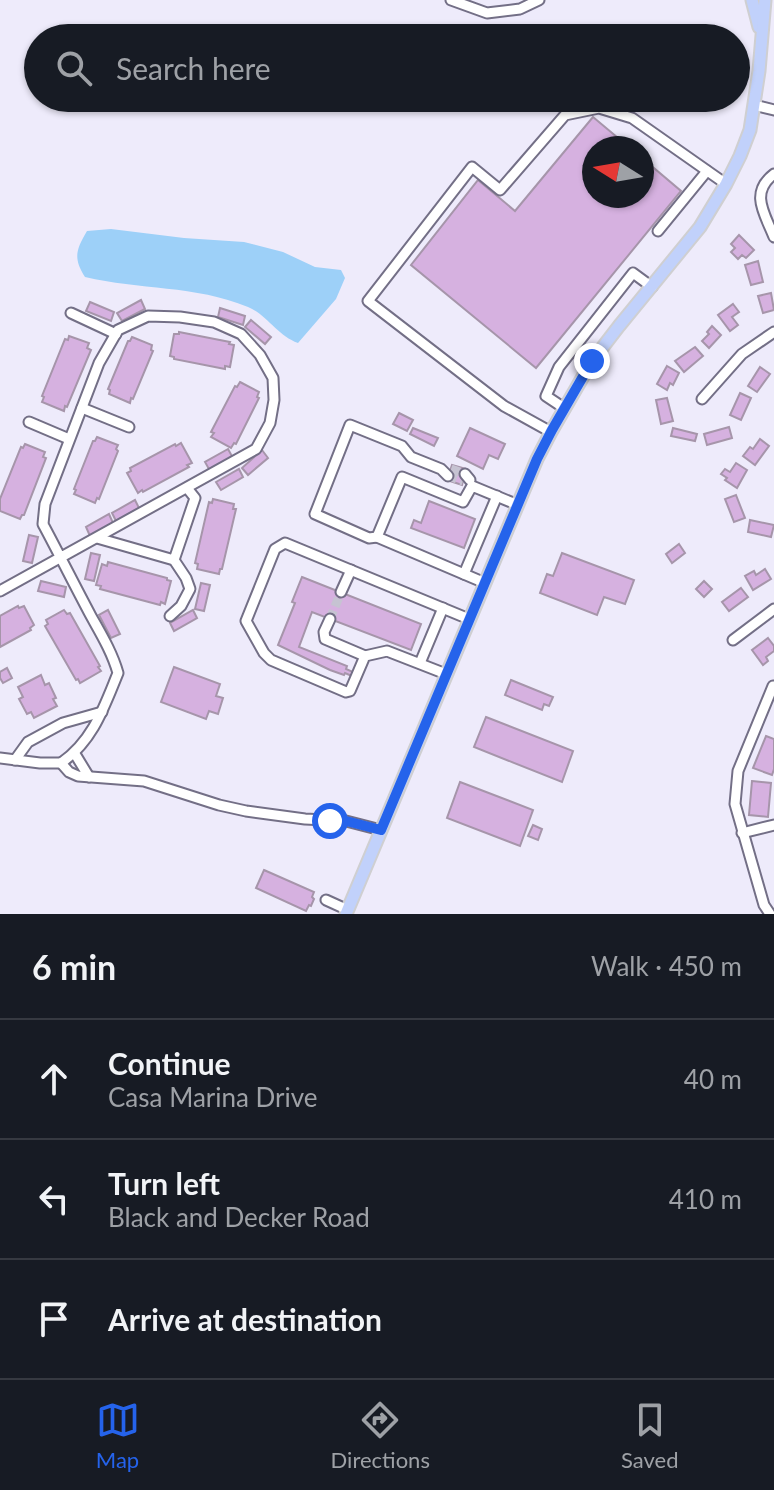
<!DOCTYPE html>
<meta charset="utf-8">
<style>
:root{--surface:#171b24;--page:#242831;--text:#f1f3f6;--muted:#9ea1a6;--line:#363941;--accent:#2563eb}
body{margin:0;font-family:Lato,sans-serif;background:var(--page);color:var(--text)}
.compass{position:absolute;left:582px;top:136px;width:72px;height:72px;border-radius:50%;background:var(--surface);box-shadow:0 2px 6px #0004;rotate:281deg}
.stop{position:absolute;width:24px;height:24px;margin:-18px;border:6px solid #2563eb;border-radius:50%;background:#fff}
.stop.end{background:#2563eb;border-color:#fff;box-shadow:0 2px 8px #0008}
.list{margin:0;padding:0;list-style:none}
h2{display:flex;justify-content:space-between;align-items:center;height:104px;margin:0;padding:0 32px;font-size:34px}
h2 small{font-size:26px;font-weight:400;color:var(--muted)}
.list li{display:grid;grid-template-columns:52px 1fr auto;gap:24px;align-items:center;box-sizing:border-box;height:120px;padding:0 32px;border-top:2px solid var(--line)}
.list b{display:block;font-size:30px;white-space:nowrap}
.list p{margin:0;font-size:26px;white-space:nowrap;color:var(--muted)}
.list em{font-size:26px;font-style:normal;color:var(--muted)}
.icon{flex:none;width:44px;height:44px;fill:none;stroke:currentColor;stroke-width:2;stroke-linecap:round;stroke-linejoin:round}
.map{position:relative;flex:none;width:774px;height:914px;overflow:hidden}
.search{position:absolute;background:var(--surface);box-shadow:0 2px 6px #0004;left:24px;right:24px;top:24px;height:88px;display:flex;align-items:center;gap:20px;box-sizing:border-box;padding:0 28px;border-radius:44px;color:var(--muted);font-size:30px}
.sheet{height:464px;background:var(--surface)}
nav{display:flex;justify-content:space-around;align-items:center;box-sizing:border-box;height:112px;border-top:2px solid var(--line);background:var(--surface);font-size:22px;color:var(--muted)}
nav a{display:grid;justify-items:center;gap:4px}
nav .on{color:var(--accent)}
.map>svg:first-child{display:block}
.water{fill:#9dd0f8}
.building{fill:#d6b1e0;stroke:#a695aa;stroke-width:2}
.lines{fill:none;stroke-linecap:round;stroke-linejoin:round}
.minor-tunnel{stroke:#c6c3d2;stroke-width:9;stroke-dasharray:9 4.5;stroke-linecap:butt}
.minor-casing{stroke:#736f86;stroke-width:13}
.major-casing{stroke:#cfcfd1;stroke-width:15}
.minor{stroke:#fff;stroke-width:9}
.major{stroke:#c1d1fb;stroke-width:11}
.route{stroke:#2563eb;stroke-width:10}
</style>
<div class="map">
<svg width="774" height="914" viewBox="0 0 774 914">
<rect width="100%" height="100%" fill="#eeebfb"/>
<path class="water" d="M111 229 184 238 244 242 283 252 315 267 341 270 345 278 336 299 298 343C278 336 267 315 248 307 195 285 139 290 85 277 73 258 76 250 87 231Z"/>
<g class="building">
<polygon points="593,117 630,148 594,148 594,196 642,196 642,158 681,191 536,368 411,265 478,180 515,211"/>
<polygon points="739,235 754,250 746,258 742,255 738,259 731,252 735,248 731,244"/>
<polygon points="758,261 763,282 751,285 745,265"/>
<polygon points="771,293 774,310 763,313 758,296"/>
<polygon points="141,300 145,309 122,321 117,313"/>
<polygon points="90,302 114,312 111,321 86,311"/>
<polygon points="733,304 739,312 732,317 738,325 730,331 718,315"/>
<polygon points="220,308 245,316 243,325 218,317"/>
<polygon points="251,320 271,337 265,344 245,327"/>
<polygon points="712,326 721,335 709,348 702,341 709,334 707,332"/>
<polygon points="179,332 230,342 229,344 234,345 230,367 225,366 225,369 174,359 174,357 170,356 174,334 179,334"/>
<polygon points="69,336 89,343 87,348 91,350 67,407 65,406 64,411 42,402 44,397 42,396 65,339 68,340"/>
<polygon points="132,337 152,345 151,350 153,351 133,399 131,398 130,403 109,394 110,390 108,389 128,341 130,341"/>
<polygon points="695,347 703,356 684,372 675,361"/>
<polygon points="667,366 679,373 673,385 670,383 667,390 657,384"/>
<polygon points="760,367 770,374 757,392 748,386"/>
<polygon points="240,382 259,392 257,397 259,398 236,444 234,443 231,448 211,437 214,433 211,432 235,386 237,387"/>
<polygon points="740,393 751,398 741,420 730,415"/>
<polygon points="667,398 673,421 661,424 656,400"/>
<polygon points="399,413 413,420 407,431 393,424"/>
<polygon points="729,427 732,438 707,445 704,434"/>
<polygon points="413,428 438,438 434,446 410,434"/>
<polygon points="470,428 505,444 498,459 489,455 483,469 457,456"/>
<polygon points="673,428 697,434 695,441 671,436"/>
<polygon points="97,437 118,445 116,449 118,451 99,499 97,498 95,503 74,494 76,490 74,489 93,441 95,441"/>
<polygon points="760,439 769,446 755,465 743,456 750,447 753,449"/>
<polygon points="181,443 192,463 187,465 189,467 143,492 142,490 138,493 127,473 131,471 130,468 175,444 176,446"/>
<polygon points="25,444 45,452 43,457 46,458 24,515 22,515 20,519 0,511 0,499 21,447 23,448"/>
<polygon points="228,449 233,458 210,471 205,462"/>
<polygon points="262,450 268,458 248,475 242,468"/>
<polygon points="736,463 747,470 737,488 725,480 727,478 721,474 725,469 730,472"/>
<polygon points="452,465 466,469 462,485 447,480"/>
<polygon points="239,469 243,477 221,490 216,482"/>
<polygon points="736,495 745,518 734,522 725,499"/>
<polygon points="213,499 234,504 233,509 236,509 222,569 220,569 219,574 197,569 198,564 195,563 209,502 212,503"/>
<polygon points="135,500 139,508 116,521 112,513"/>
<polygon points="429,501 475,519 464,548 411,528 414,520 421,523"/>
<polygon points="109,514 113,523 90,536 86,527"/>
<polygon points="750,520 774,525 771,537 748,532"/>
<polygon points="29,535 38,537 32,563 23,561"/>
<polygon points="679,544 685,553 672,563 666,554"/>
<polygon points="91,553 100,555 94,581 85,579"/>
<polygon points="562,553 634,580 625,604 604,597 597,615 540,593 547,574 553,576"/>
<polygon points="108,562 167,578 167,580 171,581 165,604 161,602 160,605 100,589 101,586 96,585 102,564 107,566"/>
<polygon points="765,569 771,579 753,590 745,576 754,571 756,575"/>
<polygon points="302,577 421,624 411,650 312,612 299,647 347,666 346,669 353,672 352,676 345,673 344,675 330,670 278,645 295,603 292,602"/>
<polygon points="41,581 66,587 64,597 38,591"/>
<polygon points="704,581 712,589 704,597 696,589"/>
<polygon points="201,583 210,585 204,611 195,609"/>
<polygon points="741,588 748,597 729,611 722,602"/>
<polygon points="18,606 19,608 24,606 34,625 30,628 31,630 0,647 0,616"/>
<polygon points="64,610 67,614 70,613 100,666 98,667 101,671 80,683 78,679 76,680 45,626 48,624 46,620"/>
<polygon points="108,610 120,634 111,638 99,615"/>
<polygon points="193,610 197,618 174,631 170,623"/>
<polygon points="768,638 774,646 774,651 766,657 768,661 763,665 752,650"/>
<polygon points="174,667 220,684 216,696 223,698 218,714 209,711 206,719 161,702"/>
<polygon points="7,668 12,678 3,683 0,678 0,672"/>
<polygon points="41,675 45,685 49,683 56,698 53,699 57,706 34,718 31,712 27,714 19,699 23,697 18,687"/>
<polygon points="511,680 553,697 549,706 544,704 542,710 505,695"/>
<polygon points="486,717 573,751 562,782 474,747"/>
<polygon points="766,736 774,739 774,769 772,775 753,768"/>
<polygon points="752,781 771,783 768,817 749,815"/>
<polygon points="460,782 533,810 520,846 447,818"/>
<polygon points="533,825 542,829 538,840 528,836"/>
<polygon points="264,870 314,892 312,897 314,899 311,906 309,905 306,911 256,888"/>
</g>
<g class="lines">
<g class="minor-tunnel">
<polyline points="451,469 465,474"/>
<polyline points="448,476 463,481"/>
<polyline points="330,619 341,592"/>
</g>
<g class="minor-casing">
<g id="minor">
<polyline points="451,0 487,13 520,9 539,0"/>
<polyline points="754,105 774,110"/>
<path d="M774 174C749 193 765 214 774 237"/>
<polyline points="658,231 707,171"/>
<polyline points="71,313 116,334"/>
<polyline points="702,399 742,354 774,332"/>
<polyline points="82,408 129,427"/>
<polyline points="564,408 546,396 559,367 633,273 652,287"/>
<polyline points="29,422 69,439"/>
<polyline points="551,432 504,406 368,301 472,167 500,190 565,115 599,108 632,118 726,184"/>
<polyline points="465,474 470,480"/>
<polyline points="377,537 369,538 315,514 350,425 402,446 411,457 441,469 448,476"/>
<polyline points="97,538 174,560 195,498 187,488"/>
<polyline points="464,574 497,496"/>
<polyline points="485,583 377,537 402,477 463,502 472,486 518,505"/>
<path d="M0 591 256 449 270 423 274 400 273 378 260 355 241 334 214 322 180 317 148 316 118 330 99 363 45 504 43 524 44 526C60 556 75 586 91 616 101 634 112 652 118 673 104 707 93 741 61 763"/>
<polyline points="341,592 351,570"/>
<polyline points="170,616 181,606 190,589 186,578 174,560"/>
<polyline points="330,619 324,632 325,639 365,656"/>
<polyline points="733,640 774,609"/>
<polyline points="420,663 443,608"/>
<polyline points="446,674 387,651 365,656 350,691 346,692 271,660 264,653 246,621 275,549 285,543 469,619"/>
<polyline points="75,754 89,777"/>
<polyline points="0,758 40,763 61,763"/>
<polyline points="15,760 28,742 63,723 102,712"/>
<polyline points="61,763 69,772 78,776 144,781 219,805 246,811 305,819 346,821 381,830"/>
<polyline points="742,833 774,825"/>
<polyline points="326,900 348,910"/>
<polyline points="770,914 764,905 735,804 738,771 773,686"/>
</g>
</g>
<g class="major-casing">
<g id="major">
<polyline points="752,0 759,27"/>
<polyline points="346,914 485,583 537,459 551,432 592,361 619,326 700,227 726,184 740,156 750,130 759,71 765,0"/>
</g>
</g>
<use href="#minor" class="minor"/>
<use href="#major" class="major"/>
</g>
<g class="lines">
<polyline class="route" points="330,821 346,821 381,830 537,459 552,430 592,361"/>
</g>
</svg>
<svg class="compass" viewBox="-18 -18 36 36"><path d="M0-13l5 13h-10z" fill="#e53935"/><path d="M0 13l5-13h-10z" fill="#9ea1a6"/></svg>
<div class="stop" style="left:330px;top:821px"></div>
<div class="stop end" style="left:592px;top:361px"></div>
<div class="search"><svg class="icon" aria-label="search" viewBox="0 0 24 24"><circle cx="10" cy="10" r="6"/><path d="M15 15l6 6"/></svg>Search here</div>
</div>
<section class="sheet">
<h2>6 min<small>Walk · 450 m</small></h2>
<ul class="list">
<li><svg class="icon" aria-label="ahead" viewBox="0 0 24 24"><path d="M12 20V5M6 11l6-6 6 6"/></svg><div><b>Continue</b><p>Casa Marina Drive</p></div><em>40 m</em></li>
<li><svg class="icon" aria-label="left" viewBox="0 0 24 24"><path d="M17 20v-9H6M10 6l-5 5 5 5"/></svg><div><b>Turn left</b><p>Black and Decker Road</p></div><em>410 m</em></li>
<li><svg class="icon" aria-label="arrive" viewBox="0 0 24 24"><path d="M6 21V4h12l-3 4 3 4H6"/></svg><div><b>Arrive at destination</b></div></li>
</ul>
</section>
<nav>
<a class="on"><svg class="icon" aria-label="map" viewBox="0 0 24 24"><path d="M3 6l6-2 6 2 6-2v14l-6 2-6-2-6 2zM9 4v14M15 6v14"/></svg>Map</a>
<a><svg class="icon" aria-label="directions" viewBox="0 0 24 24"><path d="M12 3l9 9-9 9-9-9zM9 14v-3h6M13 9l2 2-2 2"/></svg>Directions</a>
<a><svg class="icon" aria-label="saved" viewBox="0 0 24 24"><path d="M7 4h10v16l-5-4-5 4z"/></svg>Saved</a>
</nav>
